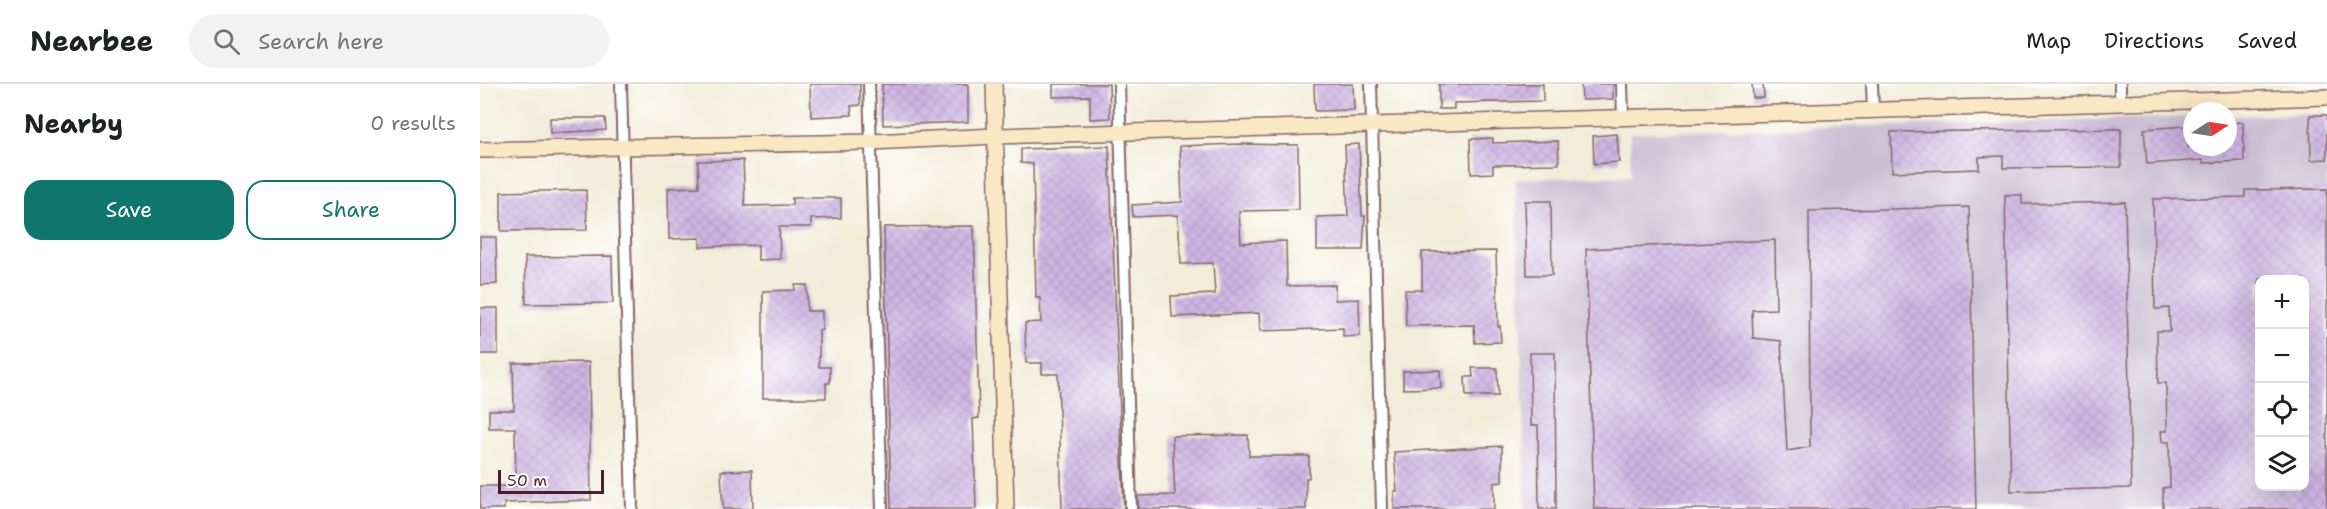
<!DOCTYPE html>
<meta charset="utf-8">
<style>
:root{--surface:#fff;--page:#f2f2f2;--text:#202124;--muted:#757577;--line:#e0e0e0;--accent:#0f766e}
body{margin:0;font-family:"Shantell Sans",sans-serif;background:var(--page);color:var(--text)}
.controls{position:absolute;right:18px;bottom:18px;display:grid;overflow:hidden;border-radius:12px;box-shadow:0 6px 24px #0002}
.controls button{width:54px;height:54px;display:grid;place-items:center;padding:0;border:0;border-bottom:2px solid var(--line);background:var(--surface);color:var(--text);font:30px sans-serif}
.compass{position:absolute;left:1703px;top:18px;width:54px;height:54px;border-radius:50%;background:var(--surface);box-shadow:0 6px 24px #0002;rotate:78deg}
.scale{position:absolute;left:18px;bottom:15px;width:106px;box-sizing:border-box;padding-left:6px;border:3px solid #4a1f2b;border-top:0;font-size:16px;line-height:21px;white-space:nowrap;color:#4a1f2b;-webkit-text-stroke:4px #fff;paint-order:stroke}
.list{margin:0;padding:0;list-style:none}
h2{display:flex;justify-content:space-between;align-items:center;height:78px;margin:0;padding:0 24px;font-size:26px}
h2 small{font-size:20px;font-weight:400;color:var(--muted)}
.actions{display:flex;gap:12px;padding:18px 24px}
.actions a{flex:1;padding:14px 0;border:2px solid var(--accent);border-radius:18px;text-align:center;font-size:21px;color:var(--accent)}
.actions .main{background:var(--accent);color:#fff}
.icon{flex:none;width:33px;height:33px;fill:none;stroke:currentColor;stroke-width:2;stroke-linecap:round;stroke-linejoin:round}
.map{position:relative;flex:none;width:1847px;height:425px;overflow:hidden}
header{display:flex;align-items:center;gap:36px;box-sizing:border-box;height:84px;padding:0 30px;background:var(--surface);border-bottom:2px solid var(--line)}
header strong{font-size:28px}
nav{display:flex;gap:33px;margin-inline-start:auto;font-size:21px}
.search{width:420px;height:54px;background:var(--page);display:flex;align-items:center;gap:15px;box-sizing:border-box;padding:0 21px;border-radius:33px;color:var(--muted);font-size:22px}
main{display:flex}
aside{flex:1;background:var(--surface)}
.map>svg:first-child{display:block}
.industrial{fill:#ccbfd4;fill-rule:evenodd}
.building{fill:url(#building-cross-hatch);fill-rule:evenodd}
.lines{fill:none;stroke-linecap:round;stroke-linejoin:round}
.street-casing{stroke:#856768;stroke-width:14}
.secondary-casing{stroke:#856768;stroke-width:18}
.street{stroke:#fff;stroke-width:10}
.secondary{stroke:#fae7c3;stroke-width:15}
</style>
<header>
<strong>Nearbee</strong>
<div class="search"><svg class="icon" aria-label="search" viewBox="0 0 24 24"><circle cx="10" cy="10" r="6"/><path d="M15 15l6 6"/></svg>Search here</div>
<nav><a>Map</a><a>Directions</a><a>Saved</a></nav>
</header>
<main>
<aside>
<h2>Nearby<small>0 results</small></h2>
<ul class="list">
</ul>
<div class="actions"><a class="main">Save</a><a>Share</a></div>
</aside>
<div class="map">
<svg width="1847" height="425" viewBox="0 0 1847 425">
<defs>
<pattern id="building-cross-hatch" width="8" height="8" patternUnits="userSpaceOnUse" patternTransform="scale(1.5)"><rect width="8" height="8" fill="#cfb6e4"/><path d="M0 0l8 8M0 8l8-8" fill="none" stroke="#b39cc4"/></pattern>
</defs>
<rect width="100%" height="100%" fill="#fff"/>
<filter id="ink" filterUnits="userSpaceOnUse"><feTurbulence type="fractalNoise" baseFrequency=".0167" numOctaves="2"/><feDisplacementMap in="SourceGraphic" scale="12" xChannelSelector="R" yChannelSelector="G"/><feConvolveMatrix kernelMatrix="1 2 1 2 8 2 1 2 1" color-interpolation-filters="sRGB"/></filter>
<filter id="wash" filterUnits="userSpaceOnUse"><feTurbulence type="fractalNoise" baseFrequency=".008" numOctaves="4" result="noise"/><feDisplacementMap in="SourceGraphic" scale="24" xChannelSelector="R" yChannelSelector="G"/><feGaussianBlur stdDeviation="1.35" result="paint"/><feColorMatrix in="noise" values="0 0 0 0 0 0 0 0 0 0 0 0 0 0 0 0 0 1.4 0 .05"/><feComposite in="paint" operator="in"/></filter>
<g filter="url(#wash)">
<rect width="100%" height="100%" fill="#f2ecd8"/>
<path class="industrial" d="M1847 30V425H1046L1036 95 1151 92 1150 49 1712 33V63H1748V32ZM1780 195H1824V402H1780Z"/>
<g id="blocks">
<g class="building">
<polygon points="330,0 380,0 380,21 371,22 372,31 331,33"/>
<polygon points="402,0 488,0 488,38 403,41"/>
<polygon points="573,0 629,0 630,34 610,35 610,12 573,13"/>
<polygon points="834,0 873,0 874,26 835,27"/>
<polygon points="959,0 1063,0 1063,17 974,19 974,25 959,25"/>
<polygon points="1101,0 1133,0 1133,15 1102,16"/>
<polygon points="1272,0 1283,0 1284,14 1273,14"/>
<polygon points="1830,31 1847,31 1847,75 1831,76"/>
<polygon points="70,34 125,34 126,46 70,49"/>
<polygon points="1763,38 1764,77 1723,79 1723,76 1667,80 1664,45 1706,42 1708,63 1748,63 1748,39"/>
<polygon points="1641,45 1641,83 1523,84 1523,72 1499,73 1499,85 1412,88 1411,48"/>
<polygon points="1137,50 1139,78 1114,80 1113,52"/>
<polygon points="1013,54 1013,59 1078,57 1079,80 1013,81 1013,89 991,90 990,55"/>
<polygon points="761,60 818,61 819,126 759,127 761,159 806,157 807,202 855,201 855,216 879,215 880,252 863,253 863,244 780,247 779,229 692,233 691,212 735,210 733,179 701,180 698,131 653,133 652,121 702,118 700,62"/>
<polygon points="879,60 882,132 885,132 883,166 837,166 837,133 868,132 865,61"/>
<polygon points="629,62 644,425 582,425 578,290 562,290 562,279 546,279 545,239 561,238 560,214 556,214 553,80 541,79 541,65"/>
<polygon points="263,76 265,122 312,121 312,114 361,114 361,134 331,135 331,143 299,143 300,175 278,176 278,161 220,163 220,154 189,155 188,104 219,103 218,77"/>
<path d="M1847 105V425H1683V404L1690 403 1689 358H1682L1681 347H1687L1686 299H1678L1677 247H1690L1689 224 1675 225 1673 115 1765 113V106ZM1779 195H1824V402H1779Z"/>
<polygon points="106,106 107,146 21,147 21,108"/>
<polygon points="1525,111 1542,111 1542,120 1645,118 1651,404 1531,407"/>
<polygon points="1045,117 1071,117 1072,191 1047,191"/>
<polygon points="1489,123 1496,425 1114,425 1106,165 1295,156 1296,225 1272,226 1273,254 1301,257 1307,367 1330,363 1329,127"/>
<polygon points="494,142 499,334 493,335 496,425 411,425 404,143"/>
<polygon points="0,153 16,153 17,200 0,201"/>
<polygon points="1016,167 1018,243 1020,242 1021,258 995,259 994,241 926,242 925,206 942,206 942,168"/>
<polygon points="132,172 133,219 46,220 45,173"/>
<polygon points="315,201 327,201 327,227 342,227 342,246 339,246 339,283 350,283 350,299 346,299 346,314 283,314 283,207 315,206"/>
<rect x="0" y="224" width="18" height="46"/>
<polygon points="1050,269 1075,269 1076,425 1059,425 1058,341 1051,341"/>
<polygon points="109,278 111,416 24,419 24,425 0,425 0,402 36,402 35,344 9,344 9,326 34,326 33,279"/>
<polygon points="992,284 1017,284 1018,312 986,312 985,293 993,293"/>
<polygon points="960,286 961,304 923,305 923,287"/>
<polygon points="768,351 769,372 829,372 829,394 826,394 826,425 658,425 658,412 695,411 692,352"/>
<polygon points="1022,362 1022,398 1014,399 1014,425 914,425 914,407 917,407 914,368"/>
<polygon points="272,386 273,425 243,425 241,387"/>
</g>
</g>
</g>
<g filter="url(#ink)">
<use href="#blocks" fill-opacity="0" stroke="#856768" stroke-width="1.5"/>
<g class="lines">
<g class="street-casing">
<g id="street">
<polyline points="141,0 152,425"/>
<polyline points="389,0 402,425"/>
<polyline points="639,0 651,425"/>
<polyline points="891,0 902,425"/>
<polyline points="1142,0 1143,34"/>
<polyline points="1392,0 1393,26"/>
<polyline points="1640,0 1640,19"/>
</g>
</g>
<g class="secondary-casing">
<g id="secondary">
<polyline points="514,0 526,425"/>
<polyline points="0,66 391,58 516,52 1847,13"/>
</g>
</g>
<use href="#street" class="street"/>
<use href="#secondary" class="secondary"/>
</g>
</g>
</svg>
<div class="controls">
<button>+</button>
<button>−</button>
<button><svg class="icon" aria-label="locate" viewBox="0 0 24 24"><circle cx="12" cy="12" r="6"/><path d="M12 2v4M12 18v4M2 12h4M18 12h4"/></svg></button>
<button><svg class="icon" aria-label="layers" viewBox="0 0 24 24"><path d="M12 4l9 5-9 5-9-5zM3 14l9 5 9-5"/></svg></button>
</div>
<svg class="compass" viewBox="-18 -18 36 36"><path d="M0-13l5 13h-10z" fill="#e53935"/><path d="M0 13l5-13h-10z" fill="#757577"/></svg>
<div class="scale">50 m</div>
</div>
</main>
